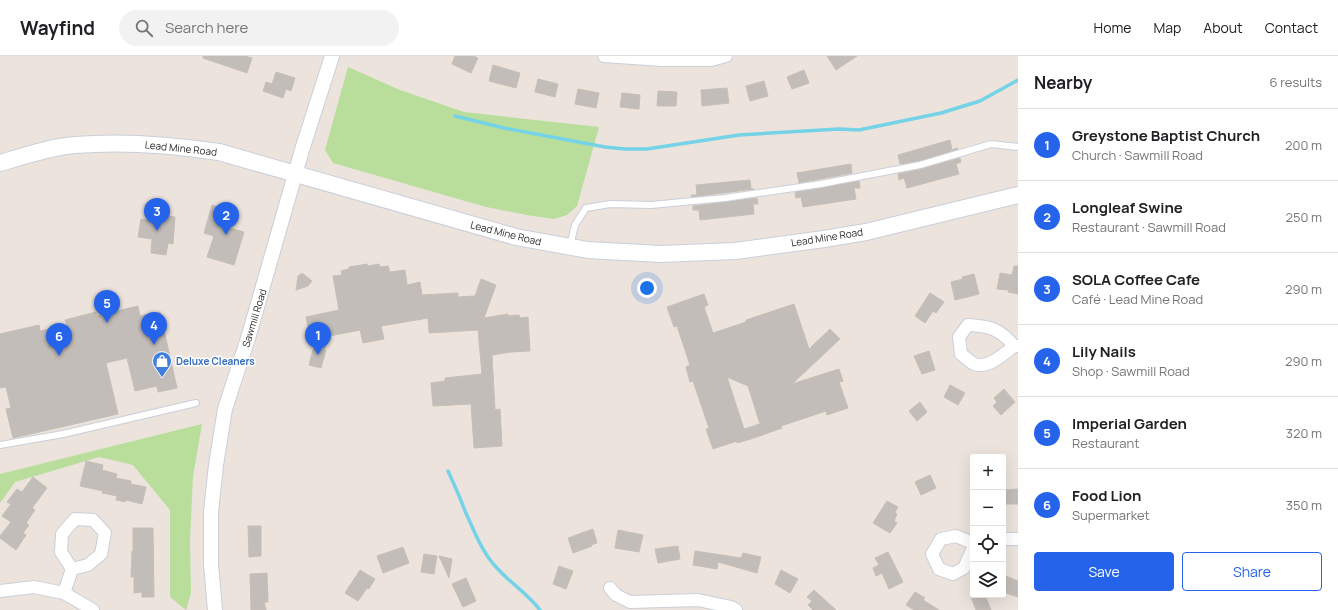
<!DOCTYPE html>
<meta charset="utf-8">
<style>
:root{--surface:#fff;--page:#f2f2f2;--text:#202124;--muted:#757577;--line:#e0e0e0;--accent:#2563eb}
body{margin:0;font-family:Manrope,sans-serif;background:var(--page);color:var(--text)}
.controls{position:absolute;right:12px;bottom:12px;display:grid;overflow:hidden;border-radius:4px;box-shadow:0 4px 16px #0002}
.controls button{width:36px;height:36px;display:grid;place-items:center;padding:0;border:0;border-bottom:1px solid var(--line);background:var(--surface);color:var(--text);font:20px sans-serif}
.you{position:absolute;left:647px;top:232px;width:14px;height:14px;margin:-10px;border:3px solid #fff;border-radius:50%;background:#1a73e8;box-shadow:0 0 0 6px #1a73e833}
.badge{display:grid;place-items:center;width:26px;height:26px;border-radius:50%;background:var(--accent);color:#fff;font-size:13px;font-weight:700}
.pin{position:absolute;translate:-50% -33px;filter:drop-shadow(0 1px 2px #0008)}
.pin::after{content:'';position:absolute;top:21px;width:14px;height:12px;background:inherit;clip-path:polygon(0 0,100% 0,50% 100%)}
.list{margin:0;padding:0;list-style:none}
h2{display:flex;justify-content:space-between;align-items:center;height:52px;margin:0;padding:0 16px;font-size:17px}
h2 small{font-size:13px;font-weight:400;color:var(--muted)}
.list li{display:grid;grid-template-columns:26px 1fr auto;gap:12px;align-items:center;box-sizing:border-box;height:72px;padding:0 16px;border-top:1px solid var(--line)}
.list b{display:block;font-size:15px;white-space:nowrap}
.list p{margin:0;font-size:13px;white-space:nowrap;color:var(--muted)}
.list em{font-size:13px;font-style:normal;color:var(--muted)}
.actions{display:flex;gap:8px;padding:12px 16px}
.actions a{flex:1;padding:9px 0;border:1px solid var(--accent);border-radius:4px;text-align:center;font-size:14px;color:var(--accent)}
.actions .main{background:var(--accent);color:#fff}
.icon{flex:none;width:22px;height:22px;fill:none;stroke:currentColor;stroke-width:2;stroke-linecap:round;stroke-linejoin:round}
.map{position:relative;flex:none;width:1018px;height:554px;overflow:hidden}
header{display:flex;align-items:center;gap:24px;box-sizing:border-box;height:56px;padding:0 20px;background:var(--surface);border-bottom:1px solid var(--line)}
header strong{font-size:19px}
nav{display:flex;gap:22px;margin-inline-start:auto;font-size:14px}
.search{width:280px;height:36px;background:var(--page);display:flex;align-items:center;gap:10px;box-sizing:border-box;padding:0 14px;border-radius:22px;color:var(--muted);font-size:15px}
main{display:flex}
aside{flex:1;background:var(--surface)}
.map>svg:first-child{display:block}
.green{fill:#b9de9c}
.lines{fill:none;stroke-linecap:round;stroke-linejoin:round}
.stream{stroke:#75d3e7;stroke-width:3.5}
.building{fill:#c3bdb9;stroke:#c6bfb6;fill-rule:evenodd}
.service-casing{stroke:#cacfda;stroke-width:8}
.minor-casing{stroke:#cacfda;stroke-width:14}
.tertiary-casing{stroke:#cacfda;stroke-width:16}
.secondary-casing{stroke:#cacfda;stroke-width:18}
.service{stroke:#fff;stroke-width:6}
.minor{stroke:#fff;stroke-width:12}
.tertiary{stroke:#fff;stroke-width:14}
.secondary{stroke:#fff;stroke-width:16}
.labels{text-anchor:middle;stroke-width:3;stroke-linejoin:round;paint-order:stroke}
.street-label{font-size:10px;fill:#292929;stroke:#fff}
.shop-label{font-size:10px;font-weight:bold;fill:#366cbe;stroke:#fff;text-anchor:start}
</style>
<header>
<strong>Wayfind</strong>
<div class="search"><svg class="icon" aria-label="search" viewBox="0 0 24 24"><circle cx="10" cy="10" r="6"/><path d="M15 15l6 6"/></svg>Search here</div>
<nav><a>Home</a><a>Map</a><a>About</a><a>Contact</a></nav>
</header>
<main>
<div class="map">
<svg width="1018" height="554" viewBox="0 0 1018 554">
<rect width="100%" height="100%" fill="#ebe3dc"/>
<g class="green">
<polygon points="348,11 400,34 464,56 599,71 577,150 567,159 554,163 527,159 486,151 333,107 325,94"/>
<polygon points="202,368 193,420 190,484 191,537 186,554 170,541 170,454 133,409 99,401 15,426 0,447 0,418"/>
</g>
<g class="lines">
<g class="stream">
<polyline points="455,60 504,72 605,91 625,93 647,93 739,79 839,73 859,74 941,57 980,45 1018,24"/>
<path d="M448 415C454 428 460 441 465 455 474 474 481 495 496 511 510 527 527 537 540 554"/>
</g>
</g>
<g class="building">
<polygon points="203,0 245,0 252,2 247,17 203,2"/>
<polygon points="455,0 473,0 478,2 471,17 452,8"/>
<polygon points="827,0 857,0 836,14"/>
<polygon points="493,9 520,17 516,32 489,25"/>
<polygon points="804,14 809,27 792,33 787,21"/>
<polygon points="276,16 295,22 291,35 286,33 283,42 263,35 266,26 272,28"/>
<polygon points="538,23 558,28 555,41 535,36"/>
<polygon points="764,25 768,40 750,45 746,30"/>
<polygon points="727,32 729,47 702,50 701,34"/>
<polygon points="578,33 599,37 596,52 575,48"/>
<polygon points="658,35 677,36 676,50 657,50"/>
<polygon points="622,37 640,39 639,53 620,51"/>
<polygon points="950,84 952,94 957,92 958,93 919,105 900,108 898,99"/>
<polygon points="960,102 961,106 956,108 959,118 907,132 904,122 899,124 898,118 921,113"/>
<polygon points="851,108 852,117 799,127 797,117"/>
<polygon points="750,124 751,133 754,133 692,141 691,139 697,139 696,129"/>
<polygon points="859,125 860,132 854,132 856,143 803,151 801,141 796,142 795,136"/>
<polygon points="757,142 758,148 753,148 754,158 700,164 699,154 693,154 693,150"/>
<polygon points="212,149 235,156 230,172 244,176 234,209 207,201 214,180 204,177"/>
<polygon points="153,158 175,161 173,188 168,187 166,199 151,197 152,183 138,181 141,163 152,165"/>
<polygon points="367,208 368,210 379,208 380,211 388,210 390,216 405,214 407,229 420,226 422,239 458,237 458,241 475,240 481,223 496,229 484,262 508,258 508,260 519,259 520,262 528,261 530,295 511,296 492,299 495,354 500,353 502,390 474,392 471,348 433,350 431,327 445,325 445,322 482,318 478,274 429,277 428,262 381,270 384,283 363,287 360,274 329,280 324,294 326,294 321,312 309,309 318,275 309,276 306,261 339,254 333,220 342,219 341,215 349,213 349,211"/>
<polygon points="1014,210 1018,210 1018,238 1008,236 1009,234 997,233 1000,217 1012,219"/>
<polygon points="302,217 312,225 308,230 296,234 298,220"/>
<polygon points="974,218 979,238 955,244 951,226 963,223 962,221"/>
<polygon points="930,237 944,246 936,257 933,255 925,267 915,260"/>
<path d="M704 238 708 249 704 251 713 277 746 266V264L794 248 809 293 830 273 840 283 792 328 839 313 843 325 839 326 848 352 827 359 826 355 781 370 782 372 751 383 737 387V385L713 393 706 373 709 372 693 325 690 326 686 311 690 309 677 270 674 271 667 251ZM727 321 748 330 760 368 744 373Z"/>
<polygon points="138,250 140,260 160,256 177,332 158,336 157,330 135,335 127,302 106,307 118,358 13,382 6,353 11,352 6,331 0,332 0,278 39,269 40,275 67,269 65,264 96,256 96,260"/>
<polygon points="929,295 935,314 922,318 914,300"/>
<polygon points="950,329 965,337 958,349 944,341"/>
<polygon points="1004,333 1015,346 1001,359 993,350 997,346 994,342"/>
<polygon points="920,346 927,356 917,365 909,355"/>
<polygon points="86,405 103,409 102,414 117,418 116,422 131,425 131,428 146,431 142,448 126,444 125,446 116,444 117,440 102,437 103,435 80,430"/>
<polygon points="930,419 936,432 921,439 915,426"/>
<polygon points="33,421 47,432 32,452 35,454 26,467 29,469 23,477 26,479 16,494 0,482 0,480 11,466 2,460 11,448 7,446 17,433 22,436"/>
<polygon points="1018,433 1018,448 1005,448 1004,434"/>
<polygon points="887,445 898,451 895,456 897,458 894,465 897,467 890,477 873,467"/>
<polygon points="248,470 261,470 261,500 249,501"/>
<polygon points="133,472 153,472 154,541 142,541 142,536 134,537 134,521 131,521 132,495 133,495"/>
<polygon points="593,473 597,487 591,489 592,490 573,497 568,482"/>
<polygon points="618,474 643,479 639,496 615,492"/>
<polygon points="678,490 680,503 658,507 655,493"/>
<polygon points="403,491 409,507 383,517 377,500"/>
<polygon points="695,495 741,502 743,497 761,501 757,517 718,506 717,513 693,509"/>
<polygon points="888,496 903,526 889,533 882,517 876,520 873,512 879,509 875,502"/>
<polygon points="424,498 437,500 434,518 421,516"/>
<polygon points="439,500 452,503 449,522"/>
<polygon points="559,510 573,515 566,533 553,528"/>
<polygon points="360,514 375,523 369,533 367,532 358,545 345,537"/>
<polygon points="781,514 798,523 790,537 775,528"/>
<polygon points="267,517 268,546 264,546 266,554 251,554 250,518"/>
<polygon points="1003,519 1018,525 1018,541 1003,536"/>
<polygon points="466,522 476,545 463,551 452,528"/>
<polygon points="814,534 836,554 813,554 808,549 812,545 807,541"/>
<polygon points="915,536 925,542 923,544 939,554 914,554 906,549"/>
<polygon points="977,539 985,539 991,554 976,554 971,541"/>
</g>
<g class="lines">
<g class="service-casing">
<g id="service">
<polyline points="570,190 575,169 586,152 610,148 651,149 725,142 821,128 920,109 991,88 1018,91"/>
<polyline points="0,389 63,378 196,347"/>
</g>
</g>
<g class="minor-casing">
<g id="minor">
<polyline points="604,0 662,4 711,4 726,0"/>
<path d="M1014 290C1000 273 990 270 968 269L959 281 961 298C965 301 970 306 974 308 988 313 1004 298 1014 290H1018"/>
<polyline points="1003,483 1018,483"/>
<polyline points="973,487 956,480 941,483 932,498 939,513 953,518 964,512 973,492"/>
<polyline points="610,532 616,539 630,546 698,544 731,551 736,554"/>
<polyline points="0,535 34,531 64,537 93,554"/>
<polyline points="64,537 72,513 88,509 101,498 105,477 93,464 75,463 62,478 61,496 72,513"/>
</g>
</g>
<g class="tertiary-casing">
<polyline id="tertiary" points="215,554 211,508 211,456 216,409 225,353 249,279 302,94 332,0"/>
</g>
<g class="secondary-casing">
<path id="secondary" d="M0 107C24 100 50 91 75 89 123 85 172 89 219 96L516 181 588 194 660 198 735 195 824 183 866 176 1018 139"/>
</g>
<use href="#service" class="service"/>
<use href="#minor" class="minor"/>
<use href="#tertiary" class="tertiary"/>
<use href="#secondary" class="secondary"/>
</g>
<defs>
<g id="shop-pin" transform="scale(1)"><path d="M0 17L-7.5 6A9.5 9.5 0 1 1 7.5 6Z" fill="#3f7fe0" stroke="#fff"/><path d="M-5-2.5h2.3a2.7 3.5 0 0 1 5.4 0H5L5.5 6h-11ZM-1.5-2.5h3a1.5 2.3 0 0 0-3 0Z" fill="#fff"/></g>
</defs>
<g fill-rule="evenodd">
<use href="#shop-pin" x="162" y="305"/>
</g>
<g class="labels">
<g class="street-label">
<text transform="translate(181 92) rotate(6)" y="4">Lead Mine Road</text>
<text transform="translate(506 177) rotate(14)" y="4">Lead Mine Road</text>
<text transform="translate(827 181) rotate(-9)" y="4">Lead Mine Road</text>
<text transform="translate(254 262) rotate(-73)" y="4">Sawmill Road</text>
</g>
<g class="shop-label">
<text x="176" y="309">Deluxe Cleaners</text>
</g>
</g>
</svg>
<div class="controls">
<button>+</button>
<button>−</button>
<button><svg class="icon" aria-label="locate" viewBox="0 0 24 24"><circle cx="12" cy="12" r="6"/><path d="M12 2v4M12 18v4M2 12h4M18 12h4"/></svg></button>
<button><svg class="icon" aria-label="layers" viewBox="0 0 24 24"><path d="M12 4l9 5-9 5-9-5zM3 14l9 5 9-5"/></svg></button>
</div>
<div class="you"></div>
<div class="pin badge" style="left:318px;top:299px">1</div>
<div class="pin badge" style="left:226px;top:179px">2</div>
<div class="pin badge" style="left:157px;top:175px">3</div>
<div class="pin badge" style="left:154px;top:289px">4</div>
<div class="pin badge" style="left:107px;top:267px">5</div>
<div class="pin badge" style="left:59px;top:300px">6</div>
</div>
<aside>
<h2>Nearby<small>6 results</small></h2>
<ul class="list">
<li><span class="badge">1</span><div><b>Greystone Baptist Church</b><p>Church · Sawmill Road</p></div><em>200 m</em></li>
<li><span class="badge">2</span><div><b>Longleaf Swine</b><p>Restaurant · Sawmill Road</p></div><em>250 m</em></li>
<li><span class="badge">3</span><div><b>SOLA Coffee Cafe</b><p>Café · Lead Mine Road</p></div><em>290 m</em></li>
<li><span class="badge">4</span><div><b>Lily Nails</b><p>Shop · Sawmill Road</p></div><em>290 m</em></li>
<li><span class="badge">5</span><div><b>Imperial Garden</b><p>Restaurant</p></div><em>320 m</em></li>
<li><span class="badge">6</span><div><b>Food Lion</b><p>Supermarket</p></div><em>350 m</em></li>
</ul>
<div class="actions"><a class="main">Save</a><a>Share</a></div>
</aside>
</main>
